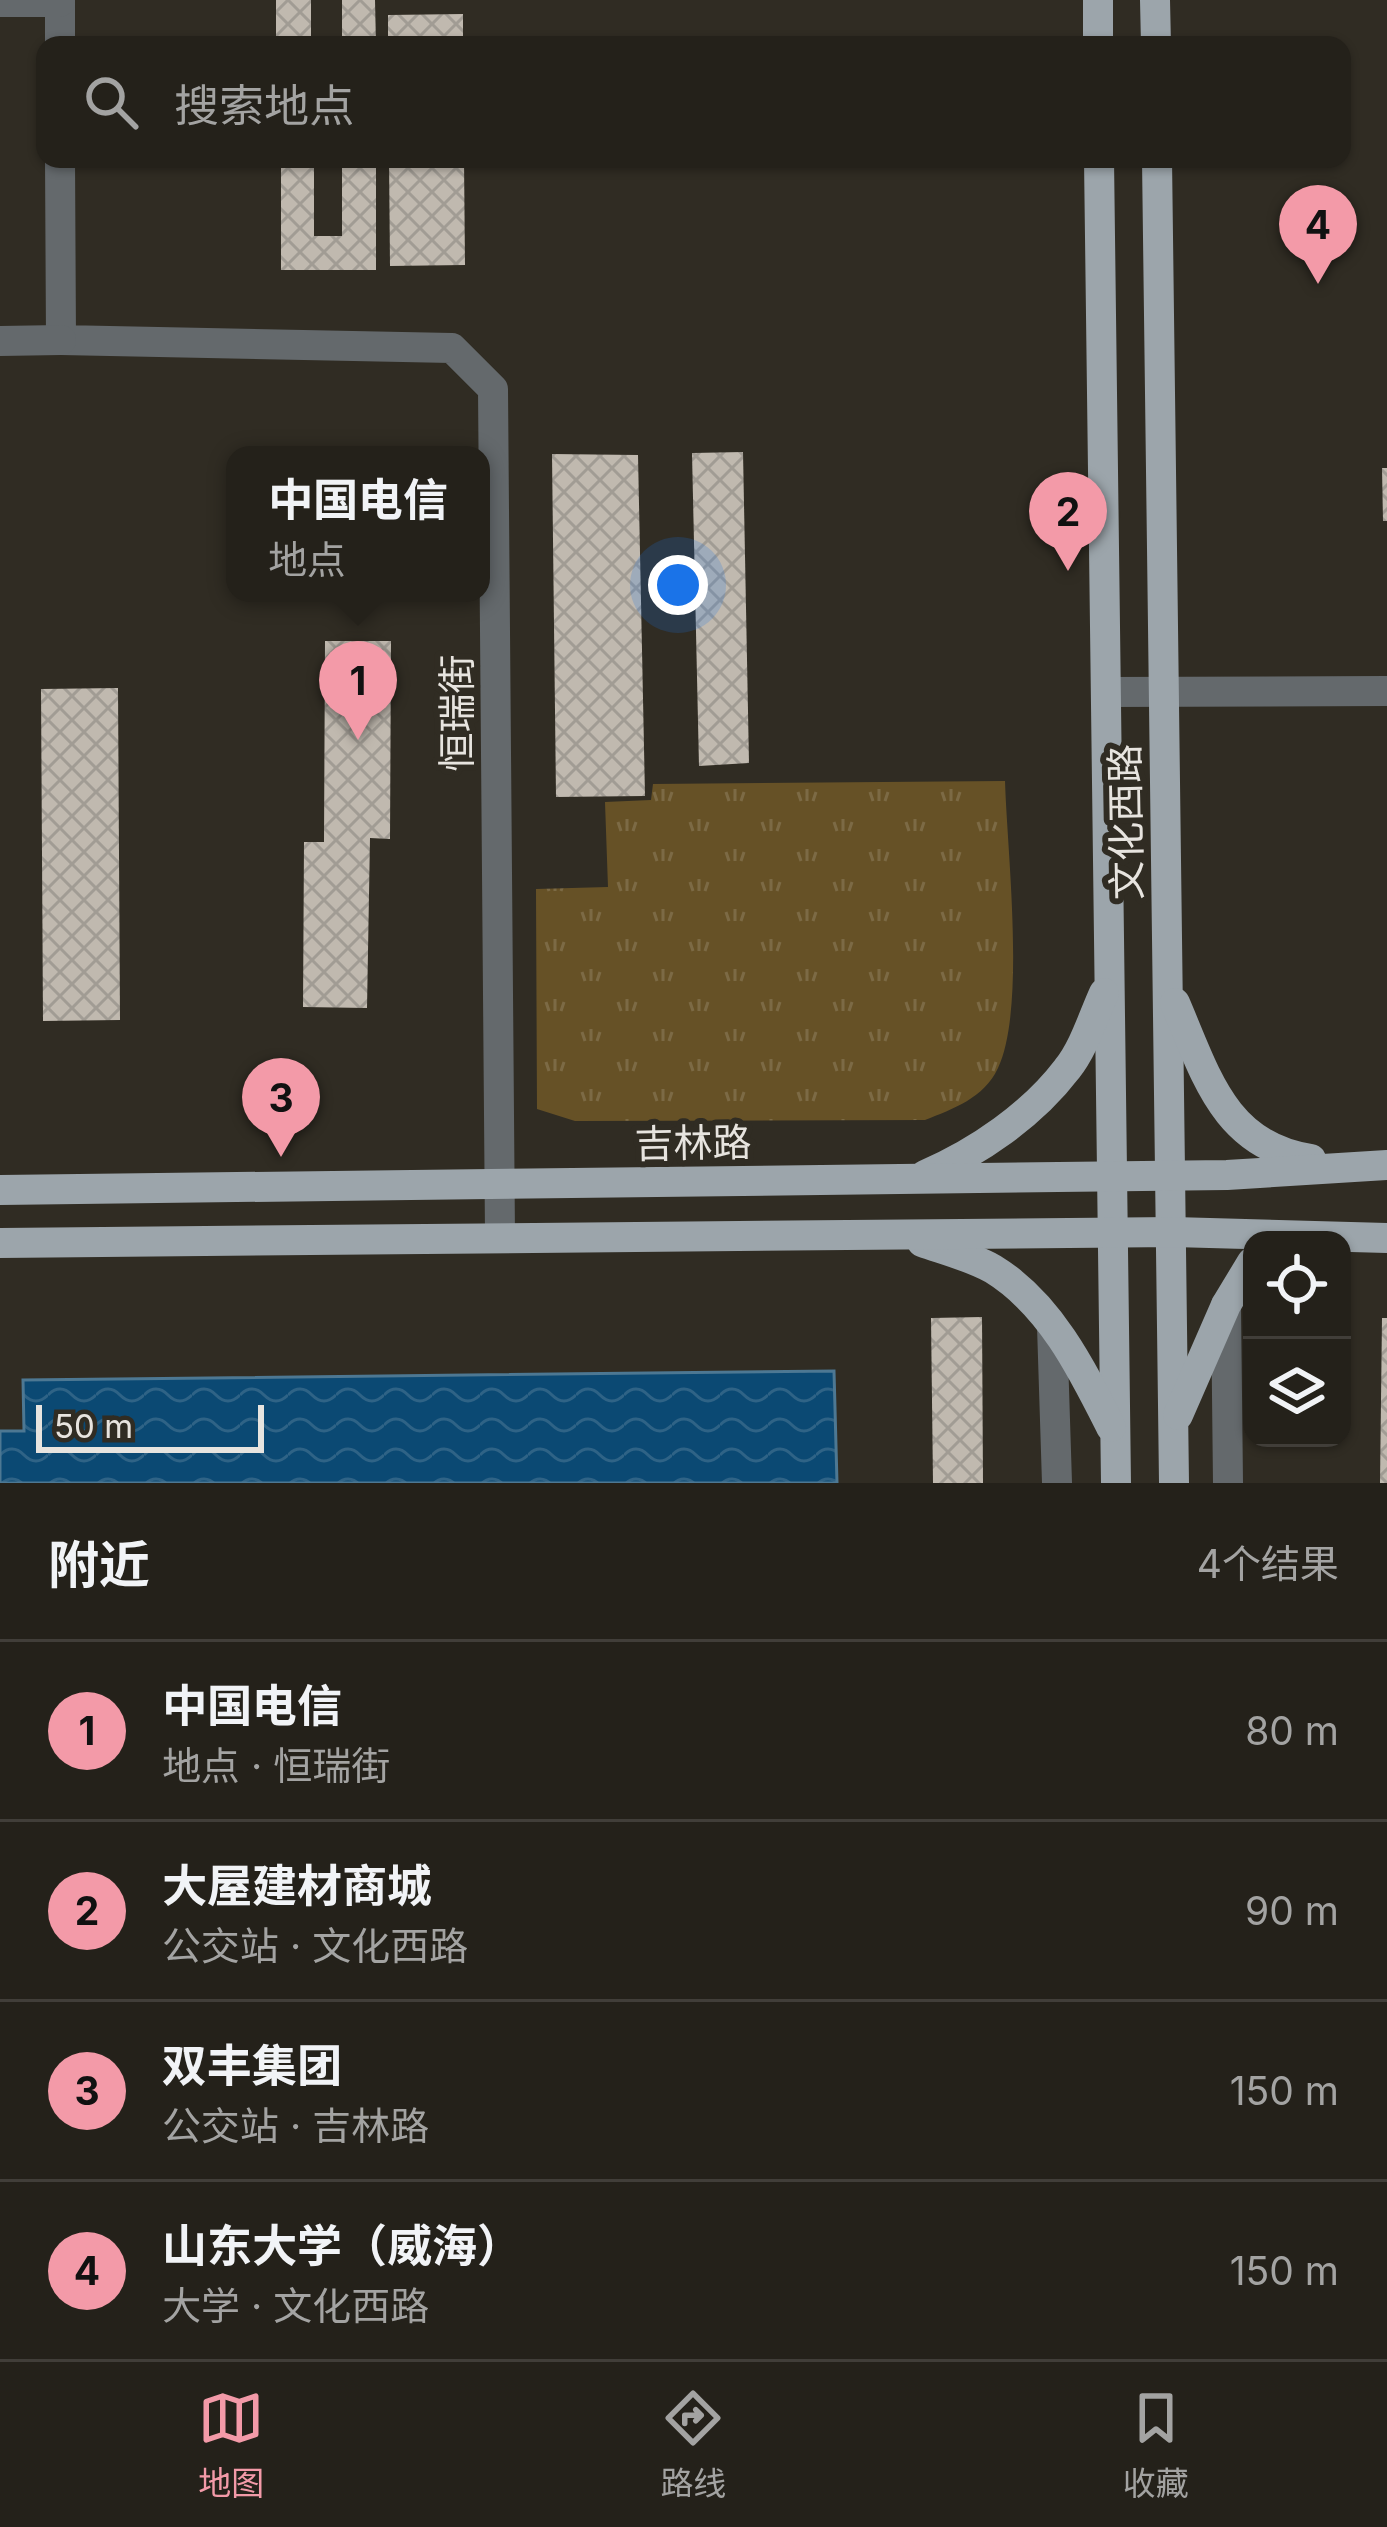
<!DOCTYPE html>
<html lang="zh">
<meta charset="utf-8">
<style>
:root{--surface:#24211a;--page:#2c2923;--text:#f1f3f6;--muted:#a3a3a2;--line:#413e39;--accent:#f39aa8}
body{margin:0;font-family:Inter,"Noto Sans SC",sans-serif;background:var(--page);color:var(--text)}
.controls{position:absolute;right:36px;bottom:36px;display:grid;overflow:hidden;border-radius:24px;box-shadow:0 3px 9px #0004}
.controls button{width:108px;height:108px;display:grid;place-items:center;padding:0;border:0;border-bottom:3px solid var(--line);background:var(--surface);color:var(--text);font:60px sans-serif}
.scale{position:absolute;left:36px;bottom:30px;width:228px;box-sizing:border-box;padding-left:12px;border:6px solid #e7e4df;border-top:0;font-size:33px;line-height:42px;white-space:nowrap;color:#e7e4df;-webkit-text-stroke:9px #302c23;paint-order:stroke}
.you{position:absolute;left:678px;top:585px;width:42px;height:42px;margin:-30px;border:9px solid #fff;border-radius:50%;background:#1a73e8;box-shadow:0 0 0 18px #1a73e833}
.badge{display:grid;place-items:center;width:78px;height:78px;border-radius:50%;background:var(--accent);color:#111;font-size:39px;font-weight:700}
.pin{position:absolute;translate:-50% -99px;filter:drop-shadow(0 3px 6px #0008)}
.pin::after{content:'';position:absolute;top:63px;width:42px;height:36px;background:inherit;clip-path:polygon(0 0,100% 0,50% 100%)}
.popup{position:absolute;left:226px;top:446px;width:264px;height:156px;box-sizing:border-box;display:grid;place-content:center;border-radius:24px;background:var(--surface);filter:drop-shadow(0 3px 9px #0005);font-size:39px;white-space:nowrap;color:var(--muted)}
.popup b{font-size:45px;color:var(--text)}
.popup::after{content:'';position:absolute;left:50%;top:100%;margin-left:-24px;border:24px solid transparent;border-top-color:var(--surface)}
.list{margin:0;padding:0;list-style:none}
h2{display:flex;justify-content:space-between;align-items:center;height:156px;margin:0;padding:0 48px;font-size:51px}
h2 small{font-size:39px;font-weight:400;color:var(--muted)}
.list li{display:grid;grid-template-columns:78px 1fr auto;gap:36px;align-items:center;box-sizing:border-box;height:180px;padding:0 48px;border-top:3px solid var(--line)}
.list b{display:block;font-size:45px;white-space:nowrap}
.list p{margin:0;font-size:39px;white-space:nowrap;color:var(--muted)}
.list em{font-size:39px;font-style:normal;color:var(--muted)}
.icon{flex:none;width:66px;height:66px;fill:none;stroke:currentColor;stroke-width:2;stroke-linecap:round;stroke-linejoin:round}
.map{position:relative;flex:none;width:1387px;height:1483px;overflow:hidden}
.search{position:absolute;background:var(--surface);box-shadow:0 3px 9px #0004;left:36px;right:36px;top:36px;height:132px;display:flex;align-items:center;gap:30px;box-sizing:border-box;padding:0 42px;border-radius:24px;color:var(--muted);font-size:45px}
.sheet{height:876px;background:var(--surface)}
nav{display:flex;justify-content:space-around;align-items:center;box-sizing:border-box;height:168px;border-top:3px solid var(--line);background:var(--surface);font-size:33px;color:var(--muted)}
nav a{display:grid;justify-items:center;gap:6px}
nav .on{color:var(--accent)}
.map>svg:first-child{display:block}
.grass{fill:url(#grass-tufts)}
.water{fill:url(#water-waves);stroke:#4d7893;stroke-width:3}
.building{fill:url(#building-cross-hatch)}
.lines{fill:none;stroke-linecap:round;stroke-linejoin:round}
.minor{stroke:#64696c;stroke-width:30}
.major{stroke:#9ca5ab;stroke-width:30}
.labels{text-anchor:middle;stroke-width:12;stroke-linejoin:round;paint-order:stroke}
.street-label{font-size:39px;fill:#e7e4df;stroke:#302c23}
</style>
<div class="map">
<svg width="1387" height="1483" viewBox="0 0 1387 1483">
<defs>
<pattern id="grass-tufts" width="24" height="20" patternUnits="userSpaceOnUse" patternTransform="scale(3)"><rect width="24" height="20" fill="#665126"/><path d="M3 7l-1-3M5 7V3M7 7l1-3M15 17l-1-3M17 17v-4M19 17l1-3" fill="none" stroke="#7c6a45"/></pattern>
<pattern id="water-waves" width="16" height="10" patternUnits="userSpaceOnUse" patternTransform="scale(3)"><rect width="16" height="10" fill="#0b4973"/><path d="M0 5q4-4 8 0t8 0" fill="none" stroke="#2f6386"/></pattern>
<pattern id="building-cross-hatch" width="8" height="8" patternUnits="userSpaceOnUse" patternTransform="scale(3)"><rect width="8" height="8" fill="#c0b9af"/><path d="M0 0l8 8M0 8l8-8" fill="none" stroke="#a19c94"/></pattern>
</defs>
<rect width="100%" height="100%" fill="#302c23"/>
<path class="grass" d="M1005 781C1007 852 1026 1008 998 1068 984 1098 953 1109 925 1120L575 1121 537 1109 536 889 608 887 605 802 651 800 653 784Z"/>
<polygon class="water" points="834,1371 837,1483 0,1483 0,1431 24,1431 23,1380"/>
<g class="building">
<rect x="276" y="0" width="35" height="38"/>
<polygon points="342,0 375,0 376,45 342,45"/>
<polygon points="463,14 463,45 388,45 388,15"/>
<polygon points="281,159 314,159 314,236 342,236 342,159 376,159 376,270 281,270"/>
<polygon points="389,159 464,159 465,265 390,266"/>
<polygon points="743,452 749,763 699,766 692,453"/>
<polygon points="552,454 638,455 645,796 556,797"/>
<polygon points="1382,468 1387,468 1387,521 1383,521"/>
<polygon points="325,641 391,641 390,839 370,838 367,1008 303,1007 304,842 324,842"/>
<polygon points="118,688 120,1020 43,1021 41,689"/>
<polygon points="982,1317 983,1483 933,1483 931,1318"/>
<polygon points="1382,1318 1387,1318 1387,1483 1380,1483"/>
</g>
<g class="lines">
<g class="minor">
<polyline points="60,0 60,45"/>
<polyline points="0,2 60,2"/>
<polyline points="60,159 61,340 452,348 493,389 500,1235"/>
<polyline points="0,341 61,340"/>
<polyline points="1106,692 1387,691"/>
<polyline points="1226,1305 1228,1483"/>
<polyline points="1052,1326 1057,1483"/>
</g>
<g class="major">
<polyline points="1098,0 1098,45"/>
<polyline points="1155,0 1156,45"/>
<polyline points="1099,159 1116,1483"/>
<polyline points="1157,159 1174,1483"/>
<path d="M1175 1003C1206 1075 1224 1146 1311 1159"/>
<path d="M925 1175C978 1152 1032 1115 1067 1069 1084 1048 1093 1017 1104 993"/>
<polyline points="0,1190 1227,1175 1387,1165"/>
<path d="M922 1242C945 1250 972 1257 993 1269 1050 1304 1082 1369 1111 1427"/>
<polyline points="0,1243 1174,1232 1387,1238"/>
<polyline points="1178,1415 1226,1305 1252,1262"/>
</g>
</g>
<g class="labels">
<g class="street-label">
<text transform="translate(457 713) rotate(-90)" y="14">恒瑞街</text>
<text transform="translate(1126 822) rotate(-91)" y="14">文化西路</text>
<text transform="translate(693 1143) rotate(-1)" y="14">吉林路</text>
</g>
</g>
</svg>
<div class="controls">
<button><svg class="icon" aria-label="locate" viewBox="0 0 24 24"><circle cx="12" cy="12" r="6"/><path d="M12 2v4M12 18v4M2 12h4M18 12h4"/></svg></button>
<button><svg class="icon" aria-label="layers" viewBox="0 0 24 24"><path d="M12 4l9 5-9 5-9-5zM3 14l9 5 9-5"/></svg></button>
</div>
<div class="scale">50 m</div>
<div class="you"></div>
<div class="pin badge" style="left:358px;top:740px">1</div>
<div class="popup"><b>中国电信</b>地点</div>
<div class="pin badge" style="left:1068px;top:571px">2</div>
<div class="pin badge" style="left:281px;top:1157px">3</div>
<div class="pin badge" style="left:1318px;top:284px">4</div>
<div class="search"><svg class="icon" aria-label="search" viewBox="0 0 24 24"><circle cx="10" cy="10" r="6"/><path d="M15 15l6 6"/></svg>搜索地点</div>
</div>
<section class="sheet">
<h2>附近<small>4个结果</small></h2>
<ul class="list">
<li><span class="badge">1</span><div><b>中国电信</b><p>地点 · 恒瑞街</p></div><em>80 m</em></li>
<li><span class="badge">2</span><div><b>大屋建材商城</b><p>公交站 · 文化西路</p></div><em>90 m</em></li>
<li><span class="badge">3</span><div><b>双丰集团</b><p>公交站 · 吉林路</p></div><em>150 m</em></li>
<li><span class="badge">4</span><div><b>山东大学（威海）</b><p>大学 · 文化西路</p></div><em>150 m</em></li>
</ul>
</section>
<nav>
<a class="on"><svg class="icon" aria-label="map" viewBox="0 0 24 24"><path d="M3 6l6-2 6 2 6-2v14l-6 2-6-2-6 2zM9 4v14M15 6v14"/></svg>地图</a>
<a><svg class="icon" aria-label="directions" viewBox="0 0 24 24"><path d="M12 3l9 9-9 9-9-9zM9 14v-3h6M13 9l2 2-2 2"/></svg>路线</a>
<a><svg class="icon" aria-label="saved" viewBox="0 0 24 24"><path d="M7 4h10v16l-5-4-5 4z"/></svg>收藏</a>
</nav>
